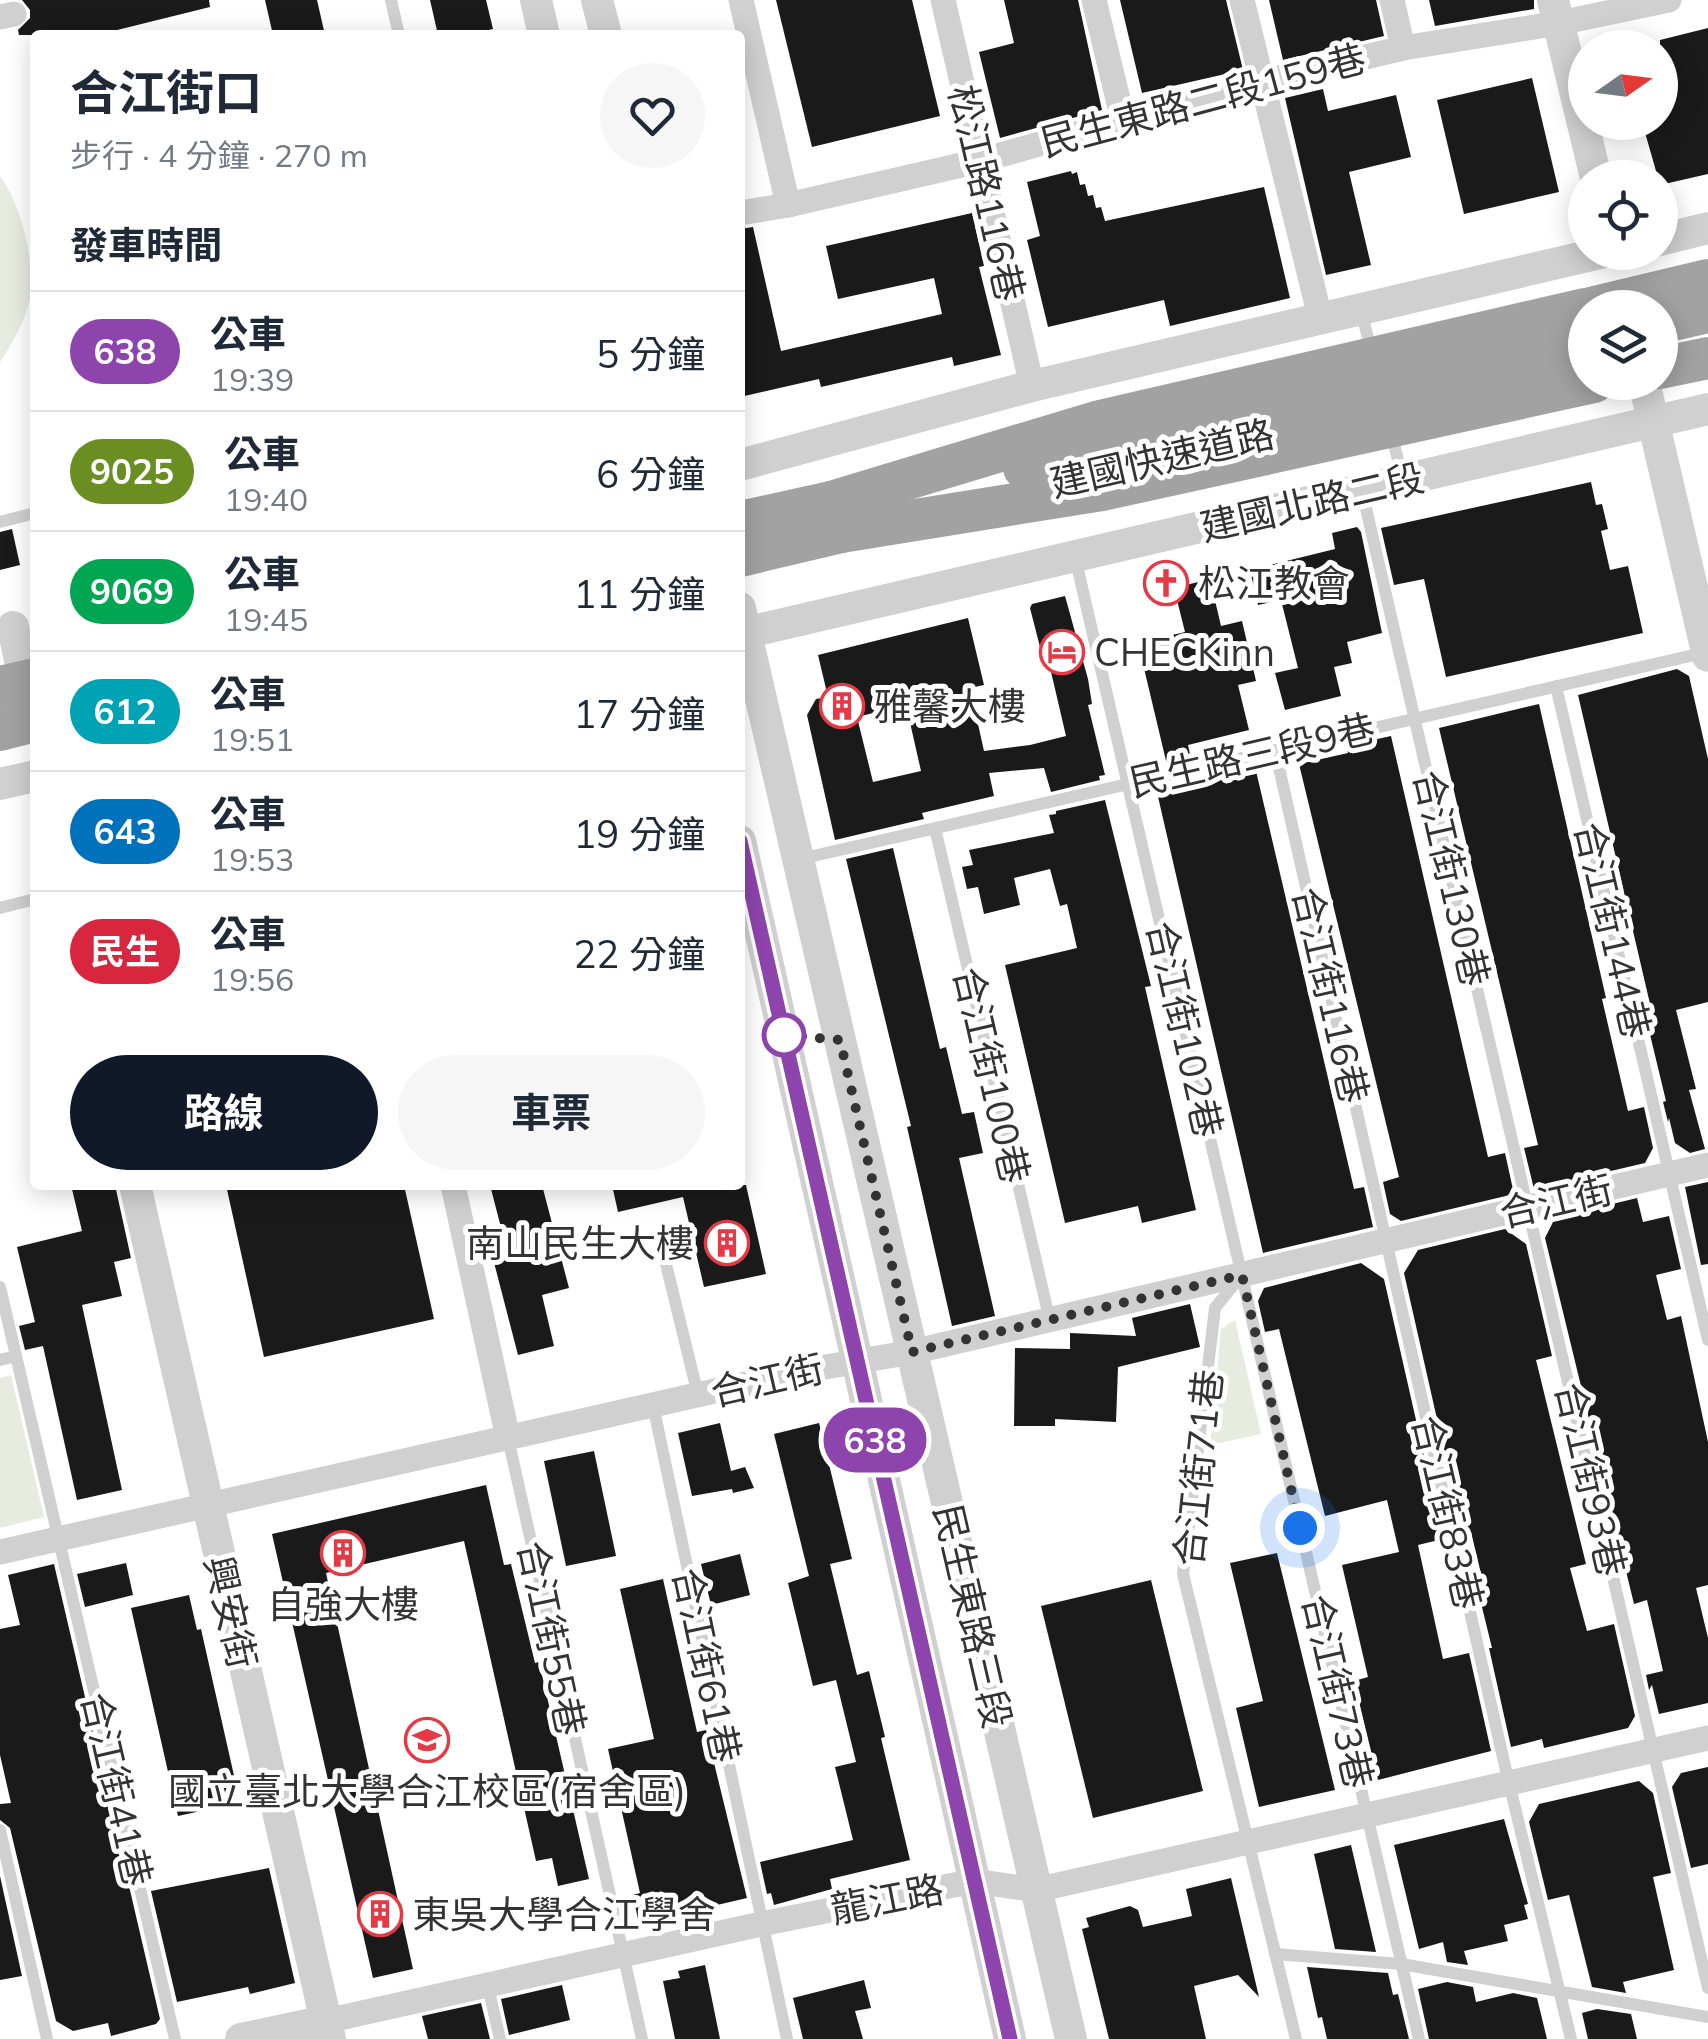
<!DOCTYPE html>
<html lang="zh-TW">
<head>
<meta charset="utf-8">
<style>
	:root { --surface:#fff; --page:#f6f6f7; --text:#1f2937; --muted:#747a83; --line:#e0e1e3; --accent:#111827 }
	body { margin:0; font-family:Mulish,"Noto Sans TC",sans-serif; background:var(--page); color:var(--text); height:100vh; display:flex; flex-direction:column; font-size:38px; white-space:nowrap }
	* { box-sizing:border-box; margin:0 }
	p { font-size:32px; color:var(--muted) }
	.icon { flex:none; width:55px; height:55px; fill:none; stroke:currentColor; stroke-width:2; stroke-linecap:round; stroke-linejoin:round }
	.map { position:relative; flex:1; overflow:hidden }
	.side { position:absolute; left:30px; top:30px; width:715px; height:1160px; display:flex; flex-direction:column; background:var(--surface); border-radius:10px; box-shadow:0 5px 25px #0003 }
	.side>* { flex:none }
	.badge { padding:0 20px; border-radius:32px; font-size:35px; line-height:65px }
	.needle { width:65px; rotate:76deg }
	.tools { position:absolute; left:1568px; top:30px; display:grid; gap:20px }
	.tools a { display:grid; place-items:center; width:110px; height:110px; border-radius:50%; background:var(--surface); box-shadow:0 5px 25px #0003; font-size:50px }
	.you { position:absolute; width:50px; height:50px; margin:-25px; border:8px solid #fff; border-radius:50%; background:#1a73e8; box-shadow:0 0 0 15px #1a73e833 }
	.map>.badge { position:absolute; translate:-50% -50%; box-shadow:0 0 0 5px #fff }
	h2 { padding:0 40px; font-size:38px; line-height:90px }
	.round { display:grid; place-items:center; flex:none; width:105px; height:105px; border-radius:52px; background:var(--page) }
	.headline { display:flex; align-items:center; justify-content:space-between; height:170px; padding:0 40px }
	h1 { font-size:48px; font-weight:700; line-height:75px }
	.cta { display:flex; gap:20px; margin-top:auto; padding:20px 40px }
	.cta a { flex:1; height:115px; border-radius:60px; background:var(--accent); color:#fff; font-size:40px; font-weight:700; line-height:115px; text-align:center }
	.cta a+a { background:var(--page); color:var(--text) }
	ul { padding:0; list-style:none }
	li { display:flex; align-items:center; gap:30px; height:120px; padding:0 40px; border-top:2px solid var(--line) }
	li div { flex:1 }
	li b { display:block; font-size:38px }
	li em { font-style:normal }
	li .badge { min-width:110px; font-weight:700; text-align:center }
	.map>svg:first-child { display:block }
	.green { fill:#e6ecdf }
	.building { fill:#1a1a1a; fill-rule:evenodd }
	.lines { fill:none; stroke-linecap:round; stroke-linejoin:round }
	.service { stroke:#d0d0d0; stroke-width:12 }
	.minor { stroke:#d0d0d0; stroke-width:25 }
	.tertiary { stroke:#d0d0d0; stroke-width:32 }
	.trunk { stroke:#a2a2a2; stroke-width:42 }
	.trunk-bridge { stroke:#a2a2a2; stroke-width:42 }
	.line-casing { stroke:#fff; stroke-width:22 }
	.line { stroke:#8e44ad; stroke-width:15 }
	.walk { stroke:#333; stroke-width:10; stroke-dasharray:0 18 }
	.stop-dot { fill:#fff; stroke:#8e44ad; stroke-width:5 }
	.labels { text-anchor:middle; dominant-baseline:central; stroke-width:10; stroke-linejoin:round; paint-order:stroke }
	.street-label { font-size:38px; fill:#333; stroke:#fff }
	.poi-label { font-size:38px; fill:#333; stroke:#fff; text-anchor:start }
</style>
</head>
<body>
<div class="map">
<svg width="1708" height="2039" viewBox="0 0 1708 2039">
	<rect width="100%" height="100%" fill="#fff"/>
	<!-- green -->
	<g class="green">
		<path d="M0,176C21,204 35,261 30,297C27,318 11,345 0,362Z"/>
		<path d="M1235,1320L1261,1434L1210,1445L1221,1329Z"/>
		<path d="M11,1375L44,1517L0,1528V1378Z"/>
	</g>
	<!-- building -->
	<g class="building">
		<path d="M22,0H209L210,7L97,35H19L18,30L30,18V10Z"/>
		<path d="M265,0H317L325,35H273Z"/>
		<path d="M430,0H486L493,29L466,35H438Z"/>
		<path d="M776,0H912L940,116L812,147Z"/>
		<path d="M1004,0H1078L1102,110L1000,138L979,52L1014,43Z"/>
		<path d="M1120,0H1226L1243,70L1142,93Z"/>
		<path d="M1269,0H1376L1384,36L1283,60Z"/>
		<path d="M1429,0H1534V9L1435,26Z"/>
		<path d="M1708,28V174L1660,185L1642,122H1660V100L1666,98L1660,72V40Z"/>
		<path d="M1532,78L1559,192L1464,214L1437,100Z"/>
		<path d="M1323,89L1328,111L1396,95L1411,157L1349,172L1371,265L1326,275L1285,98Z"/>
		<path d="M1071,171L1072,174L1077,172L1080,185L1085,184L1088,196L1093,195L1096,208L1101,207L1105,221L1264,187L1290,298L1170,326L1164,300L1048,327L1027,240L1040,236L1027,182Z"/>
		<path d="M972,213L984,266L979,267L1001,355L954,366L952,357L821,387L819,379L740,397V229L753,227L781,351L942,314L934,278L838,299L826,246Z"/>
		<path d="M1591,482L1596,505L1602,504L1608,529L1601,531L1610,570L1628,566L1643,633L1446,677L1424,579L1394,585L1381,528Z"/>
		<path d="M1357,527L1361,532L1382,633L1347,642L1352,663L1334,667L1341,696L1285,710L1275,673L1298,668L1281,600L1258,605L1250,570L1335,549L1332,533Z"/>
		<path d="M12,529L20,565L0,570V532Z"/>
		<path d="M1210,579L1221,626L1242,621L1256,681L1238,685L1249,730L1188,745L1191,759L1167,765L1138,643L1185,632L1174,588Z"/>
		<path d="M1065,596L1088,679L1092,704L1088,705L1105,775L1099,776L1100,780L1051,792L1044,768L989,773L994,796L922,813L924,819L835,840L807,715L816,699L828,697L818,655L968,618L984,685L970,688L984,751L1030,745L1066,736L1045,646L1040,647L1030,608L1032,604ZM906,705L921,771L873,782L857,717Z"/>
		<path d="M1677,669L1689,676L1708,759V1002L1676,1010L1696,1089L1689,1090L1705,1149L1690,1153L1675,1143L1669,1118L1668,1122L1663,1102L1666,1101L1647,1022L1654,1021L1578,695Z"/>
		<path d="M1539,704L1606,998L1602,999L1628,1111L1644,1107L1653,1148L1645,1163L1534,1189L1524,1148L1538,1145L1439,728Z"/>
		<path d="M1391,736L1488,1157L1505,1153L1514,1194L1401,1221L1390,1214L1383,1182L1399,1177L1299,764L1348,753L1346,746Z"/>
		<path d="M1256,771L1354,1189L1364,1187L1373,1227L1263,1253L1156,788L1195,779L1197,785Z"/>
		<path d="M1105,800L1151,986L1145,987L1196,1210L1142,1223L1138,1206L1065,1223L1005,965L1077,948L1067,904L1060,906L1050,869L1014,878L1020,905L984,914L978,887L967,889L962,867L973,865L969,850L1054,833L1049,815L1056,814V811Z"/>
		<path d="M893,848L940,1049L946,1047L962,1114L974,1112L983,1153L959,1158L995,1316L952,1326L907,1127L911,1126L846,859Z"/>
		<path d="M1708,1182V1264L1701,1265L1685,1187Z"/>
		<path d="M71,1185H115L131,1258L114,1262L122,1296L82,1305L122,1490L77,1500L43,1346L25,1350L19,1326L35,1322L17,1247L82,1231Z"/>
		<path d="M226,1185H404L434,1319L264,1357Z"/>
		<path d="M490,1185H542L569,1288L542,1295L554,1346L518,1355L490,1247L505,1243Z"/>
		<path d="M612,1185H746L766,1274L704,1287L683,1197L618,1212Z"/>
		<path d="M1637,1198L1643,1222L1669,1216L1681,1269L1656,1275L1667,1320L1681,1316L1708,1442V1585L1696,1588L1708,1638V1703L1659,1714L1652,1685L1649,1690L1646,1675L1663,1671L1647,1600L1634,1604L1545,1238L1555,1218Z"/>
		<path d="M1505,1229L1526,1244L1552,1356L1536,1360L1586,1564L1570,1568L1587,1631L1614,1624L1635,1716L1628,1728L1544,1748L1542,1739L1511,1747L1489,1648H1492L1480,1599L1485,1598L1483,1582L1471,1532L1463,1534L1404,1273L1418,1250Z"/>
		<path d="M1361,1263L1384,1279L1443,1539L1418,1545L1443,1659L1469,1653L1491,1751L1378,1780L1354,1681L1368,1677L1342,1565L1399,1552L1387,1500L1325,1516L1279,1329L1265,1332L1258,1301L1264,1288Z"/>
		<path d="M1190,1304L1200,1347L1118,1367L1116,1422L1055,1419V1426H1014L1015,1348L1070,1349V1333L1136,1336L1132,1318Z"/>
		<path d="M720,1423L731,1471L745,1467L754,1488L733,1493L732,1489L692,1496L678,1433Z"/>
		<path d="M819,1423L852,1559L830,1564L857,1675L869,1671L885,1737L881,1738L910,1860L830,1879L832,1889L774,1905L771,1893L767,1894L760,1862L853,1840L835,1767L856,1762L836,1680L813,1686L788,1583L809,1576L774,1434Z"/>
		<path d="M594,1451L616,1556L566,1566L544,1461Z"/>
		<path d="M486,1485L504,1565L511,1564L535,1663L539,1662L589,1879L558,1886L552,1858L536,1861L464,1541L326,1573L413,1969L373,1978L272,1534Z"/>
		<path d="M1277,1553L1335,1790L1259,1807L1236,1708L1263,1701L1230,1563Z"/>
		<path d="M740,1554L750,1595L711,1605L701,1564Z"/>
		<path d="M126,1563L133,1595L85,1607L77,1574Z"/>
		<path d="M54,1564L160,2019L156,2024L111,2036L108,2023L73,2031L56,2021L10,1828L0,1820V1804L11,1803L0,1755V1629L20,1625L8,1575Z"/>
		<path d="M663,1579L697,1732L706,1730L747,1898L700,1909L702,1916L640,1929L633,1895L640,1893L608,1749L654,1739L620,1589Z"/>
		<path d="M1151,1580L1203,1791L1093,1818L1041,1606Z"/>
		<path d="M189,1595L197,1630L201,1629L235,1780L227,1782L233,1804L178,1816L131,1608Z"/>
		<path d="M1708,1767V1864L1691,1868L1672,1787L1681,1773Z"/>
		<path d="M1639,1781L1653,1793L1671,1873L1653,1877L1674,1970L1623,1982L1626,1993L1592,1987L1569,1895L1548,1900L1529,1822L1539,1804Z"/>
		<path d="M1504,1819L1528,1904L1524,1905L1528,1919L1504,1925L1508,1941L1464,1951L1468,1965L1447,1962L1443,1942L1419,1949L1394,1845Z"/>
		<path d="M1351,1845L1376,1952L1335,1949L1314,1854Z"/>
		<path d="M269,1868L295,1983L250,1994L248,1987L177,2002L151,1891Z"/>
		<path d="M0,1876L22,1976L0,1980Z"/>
		<path d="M1231,1878L1259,1997L1238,1975L1194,1986L1206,2039H1109L1082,1929L1089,1927L1086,1918L1130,1906L1138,1910L1143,1927L1192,1916L1186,1889Z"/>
		<path d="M705,1965L720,2039H675L663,1981L680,1978L678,1971Z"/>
		<path d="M1307,1967L1388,1973L1393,1995L1398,1994L1409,2039H1327L1322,2017L1318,2018Z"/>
		<path d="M864,1980L871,2008L855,2011L863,2039H803L793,1998Z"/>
		<path d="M1447,1982L1473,1987L1476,2002L1513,1993L1537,1998L1547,2039H1429L1418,1989Z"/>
		<path d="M562,1985L570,2020L509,2035L501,1999Z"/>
		<path d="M481,2003L490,2039H428L422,2016Z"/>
		<path d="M1597,2009L1631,2014L1637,2039H1588L1582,2013Z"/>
	</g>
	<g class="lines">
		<!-- service -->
		<g class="service">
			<path d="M391,0L399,35"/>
			<path d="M1361,310L1372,354"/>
			<path d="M1391,432L1403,480"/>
			<path d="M1362,491L1708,1988"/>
			<path d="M0,522L35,513"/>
			<path d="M1075,557L1419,2039"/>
			<path d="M1556,686L1708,1340"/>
			<path d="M1275,750L1504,1762L1571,2039"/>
			<path d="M935,828L1050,1321"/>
			<path d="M800,859L1707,652"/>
			<path d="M0,908L35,899"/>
			<path d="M665,1260L698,1395"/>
			<path d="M1240,1277L1215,1308L1183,1574L1296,2039"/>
			<path d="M0,1287L175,2039"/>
			<path d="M0,1360L16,1356"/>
			<path d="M653,1405L787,2039"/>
			<path d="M508,1438L642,2039"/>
			<path d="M0,1830L47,2039"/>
			<path d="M1275,1954L1401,1964L1708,2017"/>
			<path d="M488,1987L500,2039"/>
		</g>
		<!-- minor -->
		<g class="minor">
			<path d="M741,0L788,205"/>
			<path d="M943,0L1032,386"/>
			<path d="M1094,0L1123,120"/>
			<path d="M1242,0L1320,317"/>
			<path d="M1392,0L1403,48"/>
			<path d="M0,17L14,14"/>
			<path d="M740,213L788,205L979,161L1261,82L1403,48L1559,23L1669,0"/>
			<path d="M453,1185L508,1438"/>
			<path d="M0,1552L808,1370L912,1352L1708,1165"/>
			<path d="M326,2021L761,1924L974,1881L1036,1890L1708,1738"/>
		</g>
		<!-- tertiary -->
		<g class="tertiary">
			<path d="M536,0L544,35"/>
			<path d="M597,0L606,35"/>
			<path d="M1553,0L1596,178"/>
			<path d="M1660,240L1708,228"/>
			<path d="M1644,382L1708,656"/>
			<path d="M740,465L1032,386L1605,252"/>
			<path d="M740,608L1071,2039"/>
			<path d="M13,627L29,703"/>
			<path d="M740,634L1708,409"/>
			<path d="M0,784L35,776"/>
			<path d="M740,841L1010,2039"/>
			<path d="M135,1185L330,2039"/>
			<path d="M241,2039L326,2021"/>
		</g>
		<!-- trunk -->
		<g class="trunk">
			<path d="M1660,323L1708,312"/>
			<path d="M1660,368L1708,358"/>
			<path d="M740,522L831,502"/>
			<path d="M740,556L841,532"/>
		</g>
		<!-- trunk-bridge -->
		<g class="trunk-bridge">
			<path d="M1591,308L1708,280"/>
			<path d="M1024,468L1090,456L1585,341"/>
			<path d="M831,502L1096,422L1585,309"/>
			<path d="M841,532L1102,490L1594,382"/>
			<path d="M0,687L35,679"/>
			<path d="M0,730L35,721"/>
		</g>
	</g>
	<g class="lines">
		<defs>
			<path id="line" d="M740,841L1010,2039"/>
		</defs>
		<!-- line casing -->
		<use href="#line" class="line-casing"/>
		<!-- line -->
		<use href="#line" class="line"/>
		<!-- walk -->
		<path class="walk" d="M784,1035L840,1040L912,1352L1242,1275L1300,1528"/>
	</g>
	<!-- icons -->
	<defs>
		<symbol id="church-ring" viewBox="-11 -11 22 22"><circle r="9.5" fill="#fff" stroke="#e63946" stroke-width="1.5"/><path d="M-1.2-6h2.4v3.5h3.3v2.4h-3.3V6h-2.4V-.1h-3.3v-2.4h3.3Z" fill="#e63946"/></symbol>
		<symbol id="hotel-ring" viewBox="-11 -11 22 22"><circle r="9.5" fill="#fff" stroke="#e63946" stroke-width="1.5"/><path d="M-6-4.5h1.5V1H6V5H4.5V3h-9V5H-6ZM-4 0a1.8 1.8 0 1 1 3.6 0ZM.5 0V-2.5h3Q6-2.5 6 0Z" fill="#e63946"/></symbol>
		<symbol id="building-ring" viewBox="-11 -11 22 22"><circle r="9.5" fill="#fff" stroke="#e63946" stroke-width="1.5"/><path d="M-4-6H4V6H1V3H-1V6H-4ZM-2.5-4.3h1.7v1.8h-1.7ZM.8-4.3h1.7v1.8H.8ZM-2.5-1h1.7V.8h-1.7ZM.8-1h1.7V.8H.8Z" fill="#e63946"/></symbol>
		<symbol id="university-ring" viewBox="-11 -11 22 22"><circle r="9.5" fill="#fff" stroke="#e63946" stroke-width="1.5"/><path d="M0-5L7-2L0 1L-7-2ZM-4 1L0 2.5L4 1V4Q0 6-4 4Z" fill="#e63946"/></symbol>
	</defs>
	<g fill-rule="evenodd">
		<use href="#church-ring" x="1141" y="558" width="50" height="50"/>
		<use href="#hotel-ring" x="1037" y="627" width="50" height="50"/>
		<use href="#building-ring" x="817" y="681" width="50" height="50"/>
		<use href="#building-ring" x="702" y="1218" width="50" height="50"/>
		<use href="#building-ring" x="318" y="1528" width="50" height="50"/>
		<use href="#university-ring" x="402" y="1715" width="50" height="50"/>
		<use href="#building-ring" x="355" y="1889" width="50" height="50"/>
	</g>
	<!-- markers -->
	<circle class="stop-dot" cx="784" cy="1035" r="20"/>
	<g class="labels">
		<!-- street labels -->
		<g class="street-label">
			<text transform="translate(1203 100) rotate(-15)">民生東路二段159巷</text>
			<text transform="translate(987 193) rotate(77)">松江路116巷</text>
			<text transform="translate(1162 458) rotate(-13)">建國快速道路</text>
			<text transform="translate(1312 502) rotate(-13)">建國北路二段</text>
			<text transform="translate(1252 755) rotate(-13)">民生路三段9巷</text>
			<text transform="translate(1452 878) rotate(77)">合江街130巷</text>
			<text transform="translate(1613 930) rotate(77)">合江街144巷</text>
			<text transform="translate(1331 995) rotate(77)">合江街116巷</text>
			<text transform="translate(1185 1029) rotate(77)">合江街102巷</text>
			<text transform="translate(992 1075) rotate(77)">合江街100巷</text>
			<text transform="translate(1556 1201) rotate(-13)">合江街</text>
			<text transform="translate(767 1380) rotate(-13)">合江街</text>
			<text transform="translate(1198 1468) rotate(-84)">合江街71巷</text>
			<text transform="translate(1591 1479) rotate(77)">合江街93巷</text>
			<text transform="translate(1448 1512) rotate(77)">合江街83巷</text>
			<text transform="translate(231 1612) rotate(77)">興安街</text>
			<text transform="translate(973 1616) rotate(77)">民生東路三段</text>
			<text transform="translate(552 1638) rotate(78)">合江街55巷</text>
			<text transform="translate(707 1665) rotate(78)">合江街61巷</text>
			<text transform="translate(1338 1691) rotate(77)">合江街73巷</text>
			<text transform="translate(117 1789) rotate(77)">合江街41巷</text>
			<text transform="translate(887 1899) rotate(-11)">龍江路</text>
		</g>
		<!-- poi labels -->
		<g class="poi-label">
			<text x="1198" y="583">松江教會</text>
			<text x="1094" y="652">CHECKinn</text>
			<text x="874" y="706">雅馨大樓</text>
			<text x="694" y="1243" text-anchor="end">南山民生大樓</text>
			<text x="343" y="1604" text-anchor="middle">自強大樓</text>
			<text x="427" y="1791" text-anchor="middle">國立臺北大學合江校區(宿舍區)</text>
			<text x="412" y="1914">東吳大學合江學舍</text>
		</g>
	</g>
</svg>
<div class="tools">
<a><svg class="needle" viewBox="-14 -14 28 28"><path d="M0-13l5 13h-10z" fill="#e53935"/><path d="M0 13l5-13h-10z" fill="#747a83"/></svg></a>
<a><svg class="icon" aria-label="locate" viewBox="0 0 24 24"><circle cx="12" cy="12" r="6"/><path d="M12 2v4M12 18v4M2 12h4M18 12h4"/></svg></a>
<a><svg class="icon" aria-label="layers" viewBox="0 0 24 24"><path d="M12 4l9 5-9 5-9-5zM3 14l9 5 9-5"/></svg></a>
</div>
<div class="you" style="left:1300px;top:1528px"></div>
<b class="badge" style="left:875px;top:1440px;background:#8e44ad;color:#fff">638</b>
<section class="side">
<div class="headline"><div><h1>合江街口</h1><p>步行 · 4 分鐘 · 270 m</p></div><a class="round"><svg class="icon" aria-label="heart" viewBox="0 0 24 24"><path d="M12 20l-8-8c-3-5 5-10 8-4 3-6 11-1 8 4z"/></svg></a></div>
<h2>發車時間</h2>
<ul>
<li><span class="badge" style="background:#8e44ad;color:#fff">638</span><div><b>公車</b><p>19:39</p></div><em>5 分鐘</em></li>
<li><span class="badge" style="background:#6b8e23;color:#fff">9025</span><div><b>公車</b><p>19:40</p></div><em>6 分鐘</em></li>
<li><span class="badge" style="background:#00a651;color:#fff">9069</span><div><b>公車</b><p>19:45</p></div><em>11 分鐘</em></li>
<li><span class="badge" style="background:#00a3b4;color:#fff">612</span><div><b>公車</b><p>19:51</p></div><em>17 分鐘</em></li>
<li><span class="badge" style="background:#0072bc;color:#fff">643</span><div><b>公車</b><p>19:53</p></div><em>19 分鐘</em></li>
<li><span class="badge" style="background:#d7263d;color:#fff">民生</span><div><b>公車</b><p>19:56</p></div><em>22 分鐘</em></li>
</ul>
<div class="cta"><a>路線</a><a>車票</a></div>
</section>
</div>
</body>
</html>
